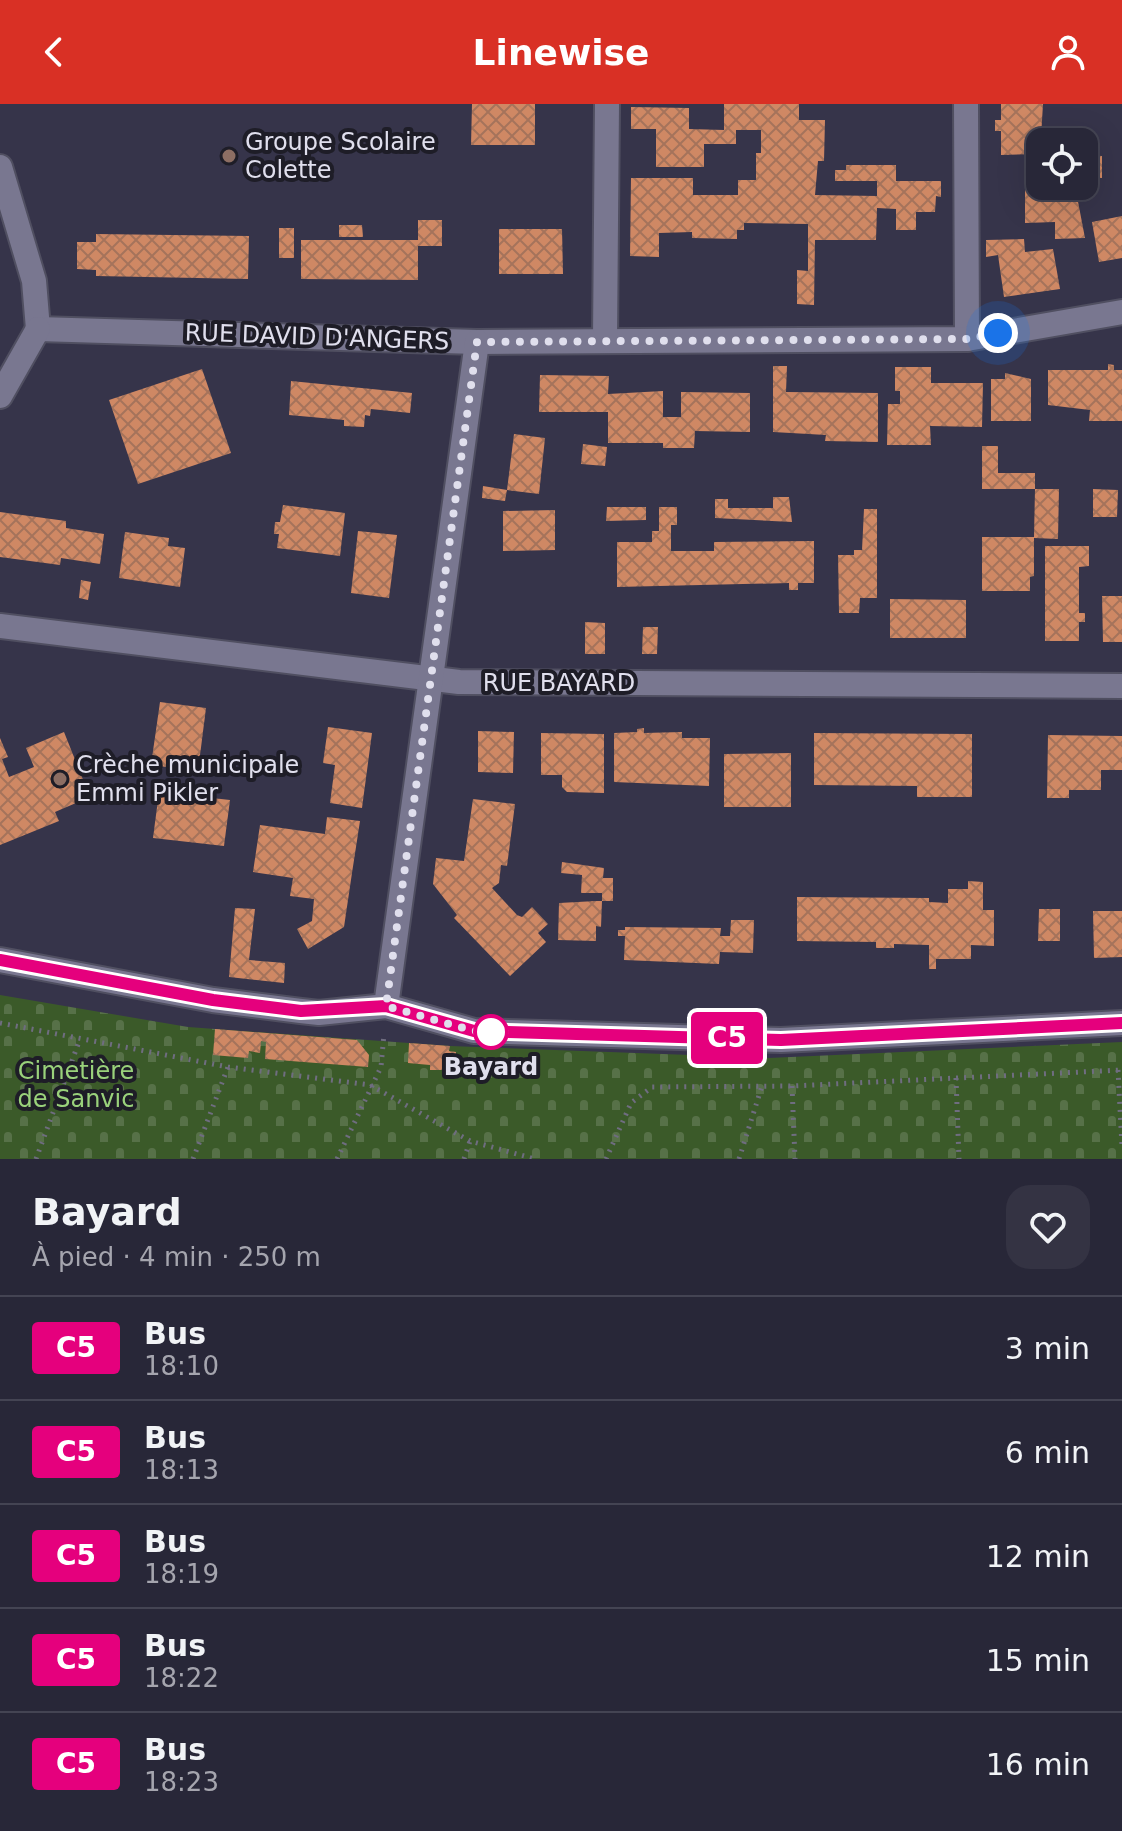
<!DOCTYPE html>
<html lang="fr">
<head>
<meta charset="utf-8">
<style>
	:root { --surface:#282738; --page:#343343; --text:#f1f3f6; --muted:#a5a5ae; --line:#444453; --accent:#d93025 }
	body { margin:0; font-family:"DejaVu Sans",sans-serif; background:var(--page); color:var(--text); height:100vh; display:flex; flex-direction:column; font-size:30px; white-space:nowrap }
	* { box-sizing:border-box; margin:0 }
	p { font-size:26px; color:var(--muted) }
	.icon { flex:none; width:44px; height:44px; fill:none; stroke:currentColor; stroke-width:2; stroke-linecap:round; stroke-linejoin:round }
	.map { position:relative; height:1055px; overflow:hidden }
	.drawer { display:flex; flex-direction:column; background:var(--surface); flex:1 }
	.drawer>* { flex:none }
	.badge { padding:0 16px; border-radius:6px; font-size:28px; line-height:52px }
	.controls { position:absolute; left:1026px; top:24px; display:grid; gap:16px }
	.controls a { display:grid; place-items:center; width:72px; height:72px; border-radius:16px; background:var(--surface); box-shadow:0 8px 32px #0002,0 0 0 2px var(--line); font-size:40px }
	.you { position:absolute; width:40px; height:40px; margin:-20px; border:6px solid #fff; border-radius:50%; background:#1a73e8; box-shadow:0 0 0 12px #1a73e833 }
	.map>.badge { position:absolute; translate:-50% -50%; box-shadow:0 0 0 4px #fff }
	.round { display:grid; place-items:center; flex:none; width:84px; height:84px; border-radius:24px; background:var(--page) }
	.head { display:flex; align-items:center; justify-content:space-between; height:136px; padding:0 32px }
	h1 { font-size:38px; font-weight:800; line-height:60px }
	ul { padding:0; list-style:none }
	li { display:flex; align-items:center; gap:24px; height:104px; padding:0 32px; border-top:2px solid var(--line) }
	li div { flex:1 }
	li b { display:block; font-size:30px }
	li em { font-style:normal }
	li .badge { min-width:88px; font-weight:700; text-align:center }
	header { display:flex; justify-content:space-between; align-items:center; height:104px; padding:0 32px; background:var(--accent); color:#fff; font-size:36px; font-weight:800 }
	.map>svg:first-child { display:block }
	.cemetery { fill:url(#cemetery-stones) }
	.building { fill:url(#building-cross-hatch) }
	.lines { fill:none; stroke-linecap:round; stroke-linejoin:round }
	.street-casing { stroke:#504f61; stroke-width:28 }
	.path { stroke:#6f6d80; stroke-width:5; stroke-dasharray:2 6; stroke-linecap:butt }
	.street { stroke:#797790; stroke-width:24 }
	.line-casing { stroke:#fff; stroke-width:18 }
	.line { stroke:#e5007d; stroke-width:12 }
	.walk { stroke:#e0dfed; stroke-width:8; stroke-dasharray:0 14.4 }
	.education-dot { fill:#8d6e63; stroke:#1e1d27; stroke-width:3 }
	.stop-dot { fill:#fff; stroke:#e5007d; stroke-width:4 }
	.labels { text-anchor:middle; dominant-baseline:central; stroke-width:8; stroke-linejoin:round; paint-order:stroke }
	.poi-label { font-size:24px; fill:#e0dfed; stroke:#1e1d27; text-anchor:start }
	.street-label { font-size:24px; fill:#e0dfed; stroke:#1e1d27 }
	.stop-label { font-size:24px; font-weight:bold; fill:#e0dfed; stroke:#1e1d27 }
	.park-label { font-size:24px; fill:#9ad27b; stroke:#1e1d27 }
</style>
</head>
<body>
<header><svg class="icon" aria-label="back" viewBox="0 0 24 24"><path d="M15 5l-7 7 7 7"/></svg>Linewise<svg class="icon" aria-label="person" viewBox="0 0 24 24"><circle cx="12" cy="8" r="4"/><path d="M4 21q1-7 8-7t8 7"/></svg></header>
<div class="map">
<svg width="1122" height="1055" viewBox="0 0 1122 1055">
	<defs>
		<pattern id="cemetery-stones" width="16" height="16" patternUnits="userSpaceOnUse" patternTransform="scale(2)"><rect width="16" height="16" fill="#3b5a29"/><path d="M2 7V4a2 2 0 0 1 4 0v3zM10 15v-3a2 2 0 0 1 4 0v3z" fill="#577148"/></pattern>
		<pattern id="building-cross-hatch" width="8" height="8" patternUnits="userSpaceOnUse" patternTransform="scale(2)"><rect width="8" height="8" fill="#cf8864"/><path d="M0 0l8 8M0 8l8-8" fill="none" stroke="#a5735b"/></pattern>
	</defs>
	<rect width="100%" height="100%" fill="#36344a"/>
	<!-- cemetery -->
	<path class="cemetery" d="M0,891L188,923L450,942L769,954L1122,938V1055H0Z"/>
	<!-- building -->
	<g class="building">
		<path d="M472,0H535V41H471Z"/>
		<path d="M724,0H799V16H825L824,57H818L815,91L877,92V77H835V66H846V61H896V77H941V93L936,92L935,108H916V126H896V105L877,104L876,136H815L814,201L797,200V166L808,167V120L744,119V126H737V135L692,134V128L659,129V153L630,152L631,74H693V91H738V76H756V49H761V26H736V40H704V63H656V25H631V3L689,4V25L724,26Z"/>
		<path d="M1001,0H1043L1040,50L1001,51V27H995V16H1001Z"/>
		<path d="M1084,51L1102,52V74L1084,73Z"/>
		<path d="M1025,74H1040V82H1075L1085,134L1055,135V118L1025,119Z"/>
		<path d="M1122,112V154L1099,158L1092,118Z"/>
		<path d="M418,116H442V142H418V176L301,175V136H418Z"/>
		<path d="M339,121H362L363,133H339Z"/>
		<rect x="279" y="124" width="15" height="30"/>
		<path d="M499,125H562L563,170H499Z"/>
		<path d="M96,130L249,132L248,175L96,172V166L77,165V138H96Z"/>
		<path d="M1024,135L1025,148L1053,145L1060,185L1004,193L998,151L986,153V136Z"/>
		<path d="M1108,260L1114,261V266H1122V317H1089L1090,306L1048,301V266H1108Z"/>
		<path d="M773,262H787L786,288L878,289V338L825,337L826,331L773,328Z"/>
		<path d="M895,263H931V279H983L982,323L930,322L931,341H887L888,300H900V287H895Z"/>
		<path d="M202,265L231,349L138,380L109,296Z"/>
		<path d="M1005,269L1031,275V317H991V275H1005Z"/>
		<path d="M540,271L609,272L608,290L663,287V313H681V288L750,289V328L695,327L694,344H663V339H608V308H539Z"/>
		<path d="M291,277L412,289L410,309L371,305L370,312L365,311L364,323L344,322V316L289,311Z"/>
		<path d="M514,330L545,334L539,390L507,386Z"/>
		<path d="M583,340L607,343L605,362L581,360Z"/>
		<path d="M982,342H998V369H1035V385H982Z"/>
		<path d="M483,382L507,386L505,397L482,394Z"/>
		<path d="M1035,385H1059L1058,435L1034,434V472L1030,473V487H982V433H1034Z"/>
		<path d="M1093,385L1118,386L1117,413H1093Z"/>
		<path d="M773,393H789L792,418L715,414V395H728V404H773Z"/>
		<path d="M283,401L345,409L340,452L277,444L279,430H274L275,418H280Z"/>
		<path d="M607,403H646V416L606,417Z"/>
		<path d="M659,403H677V421H671V447H714V438L814,437V479H798V486H789V479L617,483V438H652V427H659Z"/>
		<path d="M864,405H877V494H860L859,509H839L838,451H854V446H862Z"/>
		<path d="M555,406V446L503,447V407Z"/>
		<path d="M0,408L66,417V424L104,430L100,460L61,454L60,461L0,453Z"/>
		<path d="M358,427L397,431L389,494L351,489Z"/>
		<path d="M125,428L169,434L168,442L185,444L180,483L119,474Z"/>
		<path d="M1045,442H1089V462L1079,463V509H1085V518H1079V537H1045Z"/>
		<path d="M81,476L91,478L88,496L79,494Z"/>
		<path d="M1102,492H1122V538H1103Z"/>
		<path d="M890,495L966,496V534H890Z"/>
		<path d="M585,518L605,519V550H585Z"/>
		<path d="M643,523H658L657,550H642Z"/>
		<path d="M160,598L206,604L198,667L151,661Z"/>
		<path d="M328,623L372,629L362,704L330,699L335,661L323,659Z"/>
		<path d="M644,624V629L682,628V634H710L709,682L614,678V629L637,628V625Z"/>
		<path d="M478,627L514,628L513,669L478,668Z"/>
		<path d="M64,628L90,693L55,708L59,717L0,741V634L8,653L2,655L9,673L34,663L26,644Z"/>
		<path d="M541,629L604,630V689L567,688L562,683V671H541Z"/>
		<path d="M814,629L972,630V693H917V682L814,681Z"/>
		<path d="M1048,631L1122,632V666H1101V686H1069V694H1047Z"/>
		<path d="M791,649V703H724V650Z"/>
		<path d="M159,688L230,696L224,742L153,734Z"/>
		<path d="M473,695L515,700L507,762L501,761L499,779L492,784L517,811L522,813L532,803L548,820L538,829L546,838L510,872L454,814L457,811L433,780L436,754L464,757Z"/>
		<path d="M327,713L360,717L352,769L344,823L308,845L297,825L312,817L314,795L290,792L293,774L253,768L260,721L325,730Z"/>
		<path d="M562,758L604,764L603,774H613V797H602V789H581L582,771L561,769Z"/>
		<path d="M968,777L983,778V806H994V842L971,841V855H936V865H929V841L894,840V844H876V838L797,837V793L929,794V798L948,799V785H968Z"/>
		<path d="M596,797H602L601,823L596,822V837L558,836L559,799Z"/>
		<path d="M235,804L255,805L249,856L285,859L284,879L229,873Z"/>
		<path d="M1039,805H1060V837H1038Z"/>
		<path d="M1093,807H1122V853L1094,854Z"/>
		<path d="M731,816H754L753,849L720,848L719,860L624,856L625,832H618V826H625V823L721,824L720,832H730Z"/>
		<path d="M215,925L357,936L369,951L368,963L265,955L266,938L261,937L260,949L249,947L248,954L213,951Z"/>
		<path d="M409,939L450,942L449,947L456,948L455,963H449V966H430V961L408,959Z"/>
	</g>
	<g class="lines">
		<defs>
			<g id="street">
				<path d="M966,0L967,235"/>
				<path d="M0,63L34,177L38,225"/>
				<path d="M38,225L477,238L967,235L1122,208"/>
				<path d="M605,236L607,0"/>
				<path d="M0,292L38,225"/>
				<path d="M0,522L459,578L1122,582"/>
				<path d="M0,856L213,896L301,907L319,909L386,902L474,927L781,936L1122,919"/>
				<path d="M386,902L477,238"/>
			</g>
		</defs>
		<!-- street casing -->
		<use href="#street" class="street-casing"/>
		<!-- path -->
		<g class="path">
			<path d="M0,919L228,963L370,981L470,1037L535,1055"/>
			<path d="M1118,966L1122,1042"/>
			<path d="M956,974L959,1055"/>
			<path d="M792,982L795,1055"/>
			<path d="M36,1055L80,935"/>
			<path d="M193,1055L228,963"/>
			<path d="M337,1055L381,963L384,930"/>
			<path d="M464,1055L470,1037"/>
			<path d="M606,1055L631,999L652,983L792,982L1122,966"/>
			<path d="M739,1055L762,982"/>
		</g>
		<!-- street -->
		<use href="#street" class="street"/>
	</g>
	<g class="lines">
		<defs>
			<path id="line" d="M0,856L213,896L301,907L386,902L474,927L781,936L1122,919"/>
		</defs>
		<!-- line casing -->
		<use href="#line" class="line-casing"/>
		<!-- line -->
		<use href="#line" class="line"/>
		<!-- walk -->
		<path class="walk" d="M491,928H505L474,927L386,902L477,238L967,235L998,229"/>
	</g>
	<!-- markers -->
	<g class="education-dot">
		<circle cx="229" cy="52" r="8"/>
		<circle cx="60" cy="675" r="8"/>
	</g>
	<circle class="stop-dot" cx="491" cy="928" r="16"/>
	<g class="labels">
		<!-- poi labels -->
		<g class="poi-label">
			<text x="245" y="38">Groupe Scolaire<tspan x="245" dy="28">Colette</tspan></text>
			<text x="76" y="661">Crèche municipale<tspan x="76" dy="28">Emmi Pikler</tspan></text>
		</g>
		<!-- street labels -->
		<g class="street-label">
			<text transform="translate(317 233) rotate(2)">RUE DAVID D'ANGERS</text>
			<text x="559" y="579">RUE BAYARD</text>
		</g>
		<!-- stop labels -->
		<g class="stop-label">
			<text x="491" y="963">Bayard</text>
		</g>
		<!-- park labels -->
		<g class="park-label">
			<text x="76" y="967">Cimetière<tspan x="76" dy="28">de Sanvic</tspan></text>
		</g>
	</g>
</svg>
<div class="controls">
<a><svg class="icon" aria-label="locate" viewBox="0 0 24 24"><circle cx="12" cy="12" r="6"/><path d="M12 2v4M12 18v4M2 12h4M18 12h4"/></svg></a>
</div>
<div class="you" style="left:998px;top:229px"></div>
<b class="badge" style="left:727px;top:934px;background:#e5007d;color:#fff">C5</b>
</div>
<section class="drawer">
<div class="head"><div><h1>Bayard</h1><p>À pied · 4 min · 250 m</p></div><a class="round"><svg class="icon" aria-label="heart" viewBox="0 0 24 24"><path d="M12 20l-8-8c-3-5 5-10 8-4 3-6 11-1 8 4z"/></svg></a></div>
<ul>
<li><span class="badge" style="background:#e5007d;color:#fff">C5</span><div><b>Bus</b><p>18:10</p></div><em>3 min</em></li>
<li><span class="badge" style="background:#e5007d;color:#fff">C5</span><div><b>Bus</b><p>18:13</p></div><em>6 min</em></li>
<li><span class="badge" style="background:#e5007d;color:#fff">C5</span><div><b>Bus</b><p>18:19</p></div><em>12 min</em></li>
<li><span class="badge" style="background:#e5007d;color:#fff">C5</span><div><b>Bus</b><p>18:22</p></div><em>15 min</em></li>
<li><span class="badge" style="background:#e5007d;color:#fff">C5</span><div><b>Bus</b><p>18:23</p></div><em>16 min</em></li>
</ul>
</section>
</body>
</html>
